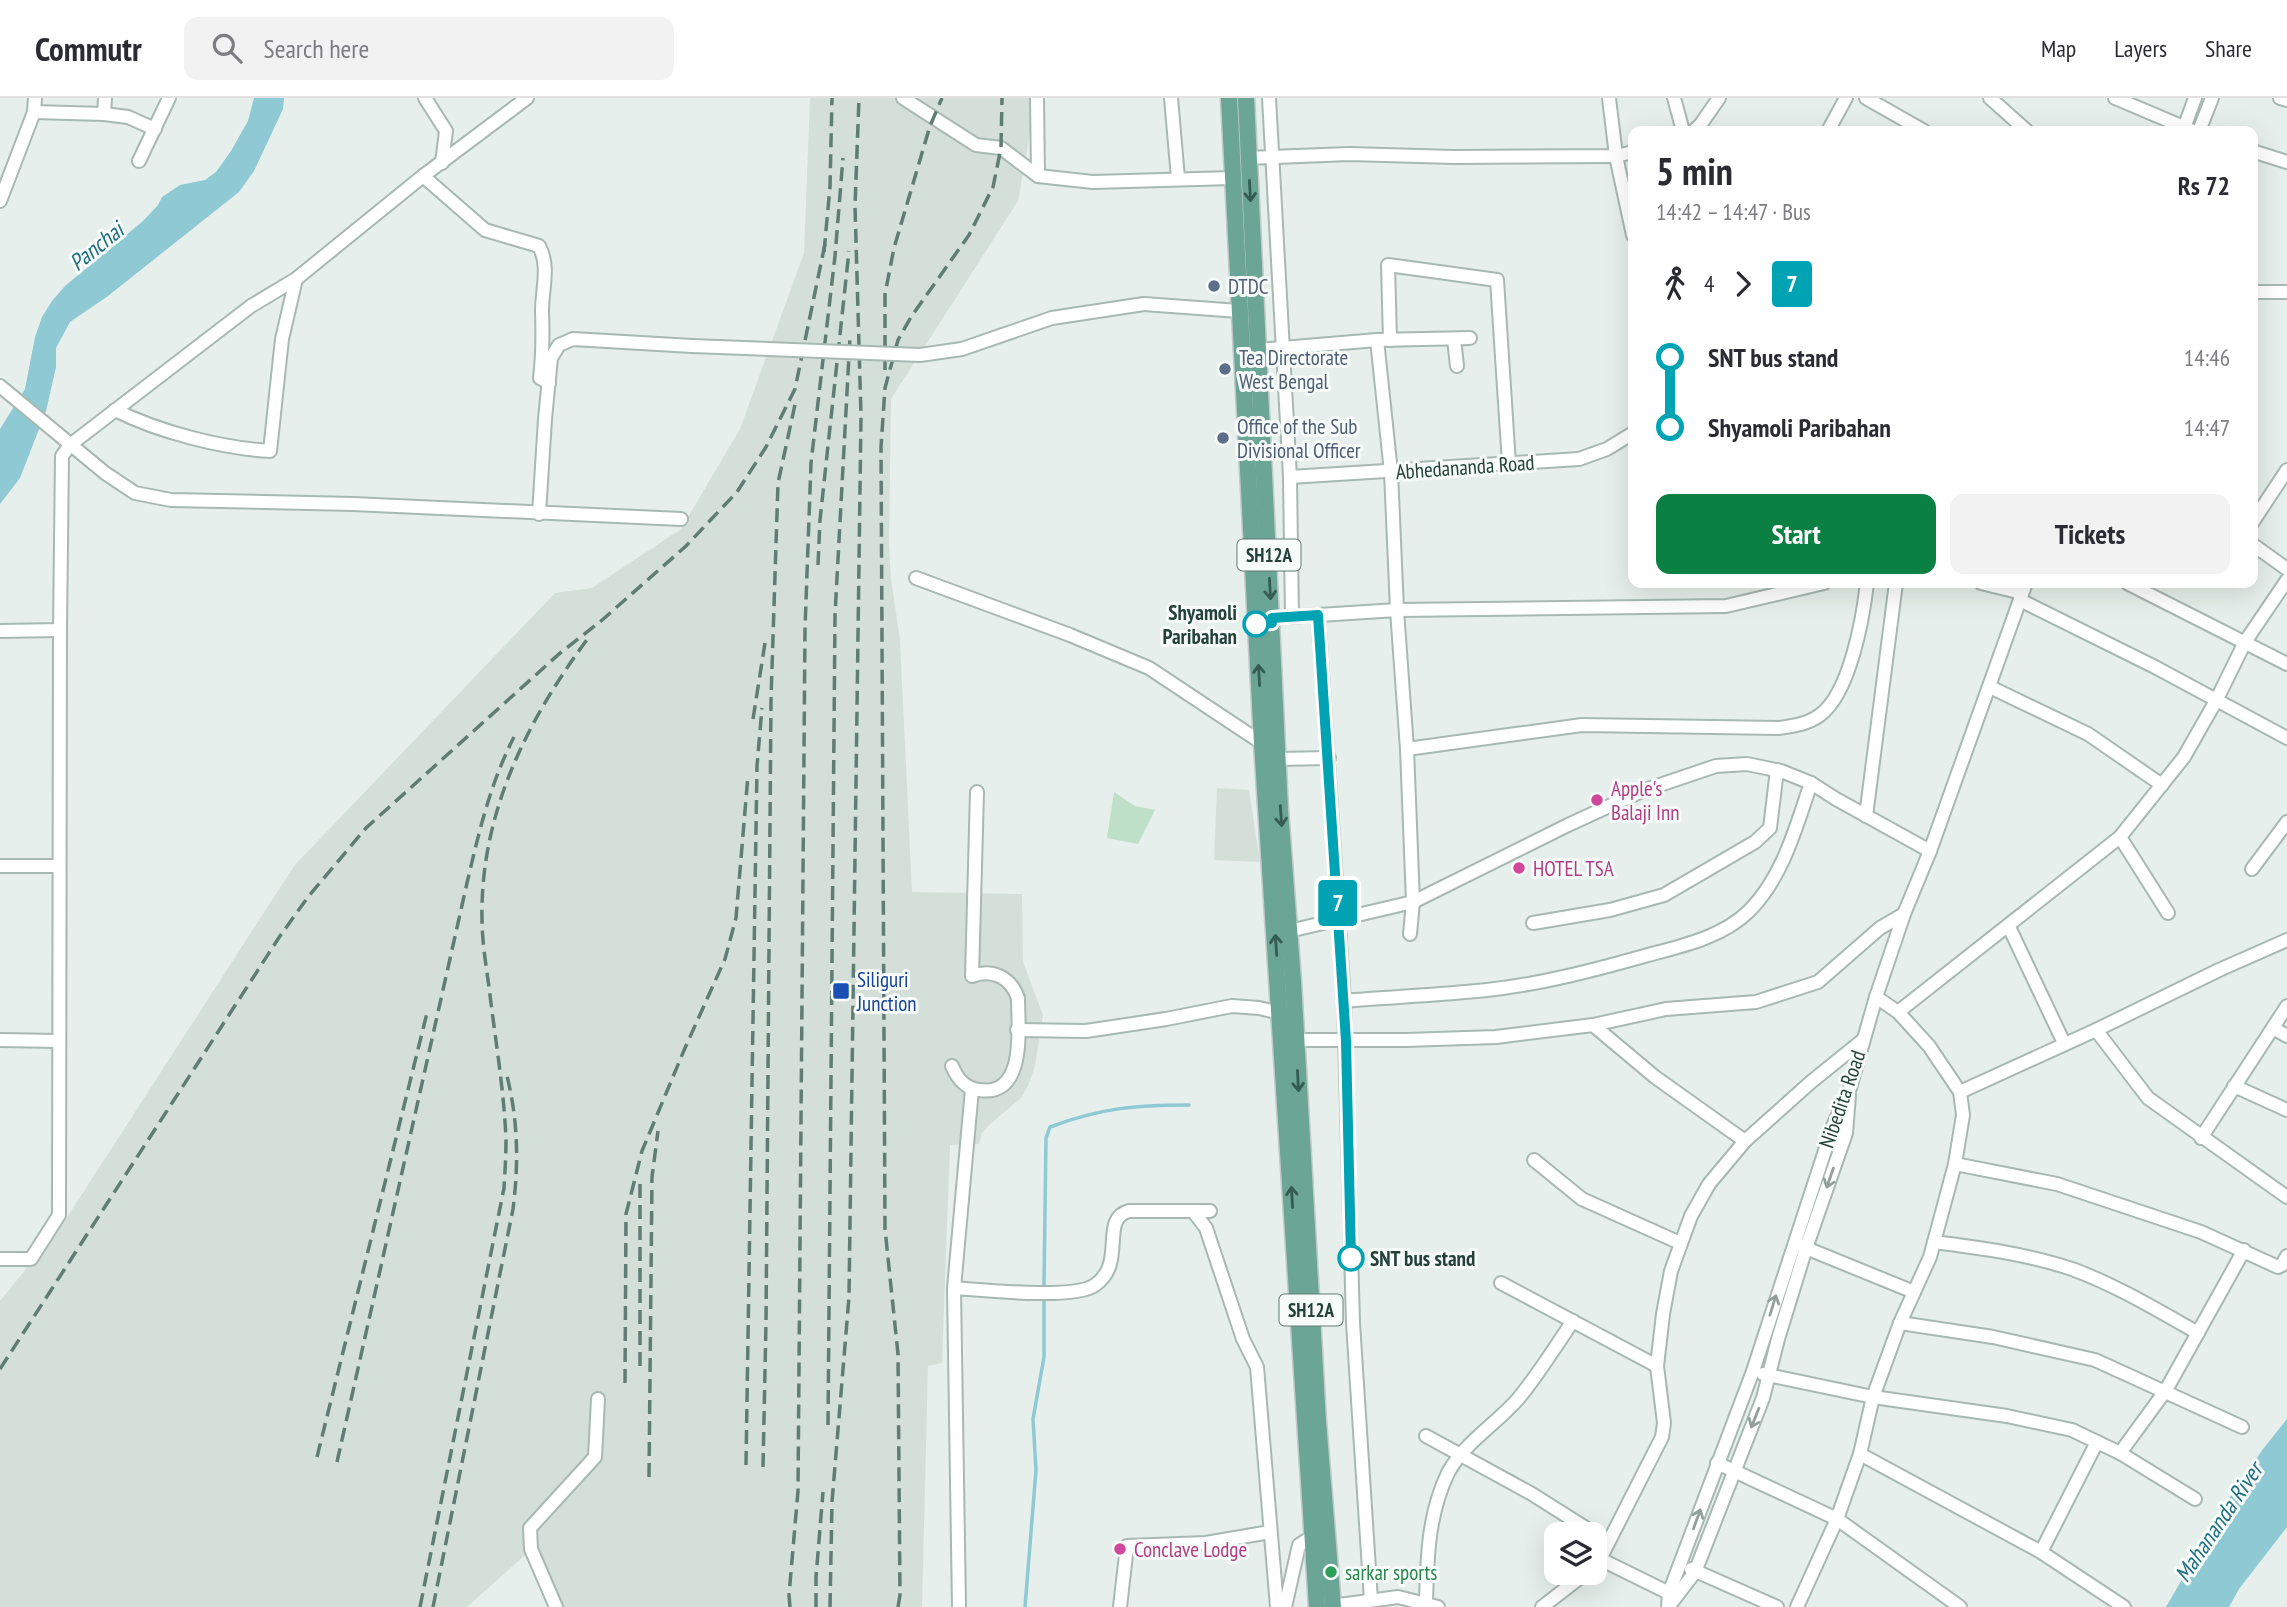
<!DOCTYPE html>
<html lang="en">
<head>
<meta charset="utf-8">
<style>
	:root { --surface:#fff; --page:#f2f2f3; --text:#2b2b33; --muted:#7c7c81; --line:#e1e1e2; --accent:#0b8043 }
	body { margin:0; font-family:"PT Sans Narrow",sans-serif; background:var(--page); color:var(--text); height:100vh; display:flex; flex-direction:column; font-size:26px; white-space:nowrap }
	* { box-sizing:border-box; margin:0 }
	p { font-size:23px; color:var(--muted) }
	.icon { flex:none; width:38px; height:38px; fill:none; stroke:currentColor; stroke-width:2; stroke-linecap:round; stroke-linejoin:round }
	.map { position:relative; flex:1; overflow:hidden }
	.sheet { position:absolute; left:1628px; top:28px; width:630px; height:462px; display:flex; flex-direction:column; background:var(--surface); border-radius:14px; box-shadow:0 7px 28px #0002 }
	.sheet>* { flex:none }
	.badge { padding:0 14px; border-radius:5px; font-size:24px; line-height:46px }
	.buttons { position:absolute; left:1544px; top:1424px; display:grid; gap:14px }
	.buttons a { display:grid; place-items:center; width:63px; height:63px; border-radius:14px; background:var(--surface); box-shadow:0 7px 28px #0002; font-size:35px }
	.map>.badge { position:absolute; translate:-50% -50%; box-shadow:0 0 0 4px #fff }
	.legs { display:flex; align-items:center; gap:10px; height:77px; padding:0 28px; font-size:23px }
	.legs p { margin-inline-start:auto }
	.head { display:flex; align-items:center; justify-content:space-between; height:119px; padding:0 28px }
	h1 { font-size:38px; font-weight:600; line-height:52px }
	.action { display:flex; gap:14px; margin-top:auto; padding:14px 28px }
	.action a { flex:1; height:80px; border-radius:14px; background:var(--accent); color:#fff; font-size:28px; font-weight:600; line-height:80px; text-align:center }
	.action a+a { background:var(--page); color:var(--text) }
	ul { padding:0 28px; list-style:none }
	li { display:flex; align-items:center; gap:24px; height:70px; font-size:26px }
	li i { display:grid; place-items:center; width:10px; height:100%; margin:0 9px; background:currentColor }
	li i::after { content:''; width:18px; height:18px; margin:-9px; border:5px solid; border-radius:50%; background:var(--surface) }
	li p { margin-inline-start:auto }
	li:first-child i { background:linear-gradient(#0000 50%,currentColor 0) }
	li:last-child i { background:linear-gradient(currentColor 50%,#0000 0) }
	header { display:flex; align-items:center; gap:42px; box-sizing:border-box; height:98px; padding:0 35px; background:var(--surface); border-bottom:2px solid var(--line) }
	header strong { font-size:33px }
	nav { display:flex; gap:38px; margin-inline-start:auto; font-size:24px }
	.search { width:490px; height:63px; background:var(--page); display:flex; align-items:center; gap:18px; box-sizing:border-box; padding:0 24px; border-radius:14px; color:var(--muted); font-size:26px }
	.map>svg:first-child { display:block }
	.built { fill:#d4dfda }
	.green { fill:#bfe0c8 }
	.water { fill:#8ec9d4 }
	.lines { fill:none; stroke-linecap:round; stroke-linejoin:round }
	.stream { stroke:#8ec9d4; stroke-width:3.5 }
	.minor-casing { stroke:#a8b8b2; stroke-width:16 }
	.major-casing { stroke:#c2cac8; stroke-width:19 }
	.minor { stroke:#fff; stroke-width:12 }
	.major { stroke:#6aa596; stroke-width:16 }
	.rail { stroke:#5f7d75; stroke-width:3.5; stroke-dasharray:14 7; stroke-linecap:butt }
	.minor-bridge-casing { stroke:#a8b8b2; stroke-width:16; stroke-linecap:butt }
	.minor-bridge { stroke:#fff; stroke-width:12 }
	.oneway { stroke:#365b51 }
	.oneway2 { stroke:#92a09c }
	.line-1-casing { stroke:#fff; stroke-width:16 }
	.line-1 { stroke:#00a3b4; stroke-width:10 }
	.service-dot { fill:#5c6f8a; stroke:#f7fbf9; stroke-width:2.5 }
	.stop-1-dot { fill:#fff; stroke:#00a3b4; stroke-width:3.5 }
	.hotel-dot { fill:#d1479c; stroke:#f7fbf9; stroke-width:2.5 }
	.transit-dot { fill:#1a4fb4; stroke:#f7fbf9; stroke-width:2.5 }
	.leisure-dot { fill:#2e9e5b; stroke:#f7fbf9; stroke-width:2.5 }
	.labels { text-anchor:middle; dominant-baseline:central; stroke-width:6; stroke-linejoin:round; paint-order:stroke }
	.shield { fill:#f7fbf9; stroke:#637a73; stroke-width:2 }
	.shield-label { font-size:19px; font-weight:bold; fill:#24423a }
	.service-label { font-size:21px; fill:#4e5e75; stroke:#f7fbf9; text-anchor:start }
	.street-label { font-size:21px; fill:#24423a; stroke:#f7fbf9 }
	.stop-label { font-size:21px; font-weight:bold; fill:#24423a; stroke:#f7fbf9; text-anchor:end }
	.hotel-label { font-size:21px; fill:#b23c85; stroke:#f7fbf9; text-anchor:start }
	.transit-label { font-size:21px; fill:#164399; stroke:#f7fbf9; text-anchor:start }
	.leisure-label { font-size:21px; fill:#27864d; stroke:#f7fbf9; text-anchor:start }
	.water-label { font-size:23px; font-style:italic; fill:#1c6f80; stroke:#f7fbf9 }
</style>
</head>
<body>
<header>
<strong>Commutr</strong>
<div class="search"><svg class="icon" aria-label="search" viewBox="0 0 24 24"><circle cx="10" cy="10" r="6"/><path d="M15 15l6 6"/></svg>Search here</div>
<nav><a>Map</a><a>Layers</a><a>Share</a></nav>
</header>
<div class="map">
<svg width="2287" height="1509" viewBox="0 0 2287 1509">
	<rect width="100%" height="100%" fill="#e6efeb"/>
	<!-- built -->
	<g class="built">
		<path d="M810,0H1029L1030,35L1018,103L891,301L889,447L891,481L900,542L912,794L1022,796L1023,864L1043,917L1035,968L1028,988L1021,1000L989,1027L982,1035L979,1046L950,1047L942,1265L928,1268L922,1509H559L525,1457L467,1509H0V1203L64,1124L294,768L555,495L592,490L681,431L740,331L804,155Z"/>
		<path d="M1217,690L1249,692L1260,764L1214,762Z"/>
	</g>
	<!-- green -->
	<path class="green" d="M1114,694L1135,708L1155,712L1138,746L1107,740Z"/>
	<!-- water -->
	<g class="water">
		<path d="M254,0H284L283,11L254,73L239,94L108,198L70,224L56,250V269L46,313L20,380L0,406V331L25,291L35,239L42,219L52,203L65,188L143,123L158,107L162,99L180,87L205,82L216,74L231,53L248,23Z"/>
		<path d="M2287,1321V1429L2239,1491L2229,1509H2166L2228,1402L2263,1351Z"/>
	</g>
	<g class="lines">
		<!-- stream -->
		<g class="stream">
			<path d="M1044,1187L1046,1040L1050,1029C1100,1010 1136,1007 1189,1007"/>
			<path d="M1025,1509L1036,1372L1033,1321L1044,1259V1198"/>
		</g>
		<defs>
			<g id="minor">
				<path d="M425,0L446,33L442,65"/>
				<path d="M903,0L976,47L1001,50L1038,78L1093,84L1233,80"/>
				<path d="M1037,0L1038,78"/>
				<path d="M1171,0L1178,80"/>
				<path d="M1269,0L1290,379L1292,519"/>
				<path d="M1609,0L1616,58L1633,137"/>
				<path d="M1674,0L1683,33"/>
				<path d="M1866,0L1924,33"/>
				<path d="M1990,0L2027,33"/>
				<path d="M2115,0L2193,33"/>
				<path d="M2280,0L2287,2"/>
				<path d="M34,14L104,16L128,19L155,31"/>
				<path d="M104,16L105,0"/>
				<path d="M1694,33L1701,26L1719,0"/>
				<path d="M1828,33L1846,0"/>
				<path d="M2183,33L2195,0"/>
				<path d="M2199,33L2212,0"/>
				<path d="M2252,53L2287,64"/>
				<path d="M1248,60L1349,56L1454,59L1616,58L1633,54"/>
				<path d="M139,63L169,0"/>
				<path d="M423,78L485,132L539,148C550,168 542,191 542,213C543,238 543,255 540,280L549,285"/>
				<path d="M0,103L34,14L35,0"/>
				<path d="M2252,194H2287"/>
				<path d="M1144,206L1239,213"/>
				<path d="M1454,241L1457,268"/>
				<path d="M1377,242L1391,374L1397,512L1407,651L1413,804L1410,836"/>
				<path d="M1390,242L1388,167L1497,182L1509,366"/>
				<path d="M1258,252L1377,242L1470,240"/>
				<path d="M0,288L105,375L135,395L171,402L353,406L681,421"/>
				<path d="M115,312C159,334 221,350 270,353L282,241L296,181"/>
				<path d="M1290,379L1579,361L1607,351L1633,335"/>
				<path d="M539,416L545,321L551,260L559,247L573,241L692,248"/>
				<path d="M2252,425L2287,372"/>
				<path d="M2252,446L2287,471"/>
				<path d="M916,480L1070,537L1149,570L1262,645"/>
				<path d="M1981,485L2022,495"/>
				<path d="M2127,485L2287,566"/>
				<path d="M2020,502L2155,569L2287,640"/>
				<path d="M1318,517L1344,903L1353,1225L1371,1502"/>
				<path d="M1272,520L1397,512L1726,508L1824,485"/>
				<path d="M0,533L60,532L62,358L70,347L251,208L296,181L423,78L527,0"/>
				<path d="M1990,589L2088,636L2162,687"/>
				<path d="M1407,651L1582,627L1779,630C1793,628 1808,626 1820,617C1850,595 1863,520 1867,485"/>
				<path d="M1278,661L1329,660"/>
				<path d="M1866,718L1896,485"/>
				<path d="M2120,739L2168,815"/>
				<path d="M0,768H59"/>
				<path d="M2252,771L2287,724"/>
				<path d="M1533,825L1610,812L1664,797L1755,744L1770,730L1777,672"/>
				<path d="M2009,829L2064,945"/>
				<path d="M1289,833L1413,804L1568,727L1642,693L1716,668L1747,666L1781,673L1811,685L1836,701L1930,753"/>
				<path d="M1344,903C1391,899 1439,897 1487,892C1542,886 1595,872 1648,857C1682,848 1723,839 1749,813C1783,779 1796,729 1811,685"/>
				<path d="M1898,914L2120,739L2184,659L2217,601L2245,544L2287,482"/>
				<path d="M1593,927L1655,979L1745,1043"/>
				<path d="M2273,930L2287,938"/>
				<path d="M1017,932L1086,933L1166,921L1232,908L1259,910L1280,915"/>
				<path d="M2096,932L2148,1000L2287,1099"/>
				<path d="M0,942L59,943"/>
				<path d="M1296,942H1406L1496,939L1593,927L1666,911L1756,904L1818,884L1880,830L1904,816"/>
				<path d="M952,968C957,980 964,990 979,992C1027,999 1018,930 1018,900C1011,880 993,870 972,878L977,694"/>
				<path d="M2234,988L2287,1012"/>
				<path d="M1960,994L2096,932L2219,872L2287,842"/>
				<path d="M2201,1040L2287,908"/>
				<path d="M1534,1062L1582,1101L1680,1145"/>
				<path d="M1955,1066L2057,1086L2201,1134L2278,1169L2282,1167L2287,1158"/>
				<path d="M1193,1113L1206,1130L1243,1241L1257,1269L1277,1509"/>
				<path d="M1934,1144C1981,1150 2027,1156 2072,1171C2116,1187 2157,1212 2198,1235"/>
				<path d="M1801,1148L1914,1194"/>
				<path d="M0,1161H31L59,1117L60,532"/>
				<path d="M1501,1185L1657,1268"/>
				<path d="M954,1190C983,1192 1074,1202 1095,1187C1127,1165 1099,1121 1129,1113H1210"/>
				<path d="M1900,1225L1993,1239L2095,1262L2242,1329"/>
				<path d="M1763,1276L1873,1299L2007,1318L2072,1332L2120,1355L2195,1401"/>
				<path d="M1426,1338L1532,1396L1608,1444"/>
				<path d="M2120,1355L2166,1292L2244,1152"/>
				<path d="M1860,1356L2041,1454L2124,1509"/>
				<path d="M1717,1365L1837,1421L1960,1509"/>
				<path d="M2041,1454L2097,1344"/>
				<path d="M1600,1461L1669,1495"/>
				<path d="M1594,1467L1600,1461L1662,1339L1664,1325L1657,1268L1663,1216L1671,1173L1691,1118L1709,1086L1745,1043L1811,984L1863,942"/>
				<path d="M1691,1471L1777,1509"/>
				<path d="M1426,1506C1427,1461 1428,1416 1448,1375C1463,1346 1496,1326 1518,1301C1538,1277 1555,1249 1573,1223"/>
				<path d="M1332,1508L1398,1499L1438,1509"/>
				<path d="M1669,1508L1695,1474L1763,1300L1778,1241L1806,1150L1846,1035L1849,997"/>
				<path d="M556,1509L531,1451L530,1430L595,1359L598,1301"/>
				<path d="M959,1509L954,1190L972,991"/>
				<path d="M1120,1509L1127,1448L1206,1445L1270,1434"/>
				<path d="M1285,1509L1299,1447L1313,1438"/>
				<path d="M1542,1509L1586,1475"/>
				<path d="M1668,1509L1669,1495L1753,1273L1833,1028L1850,990L1876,899L1904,816L1930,753L2026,485"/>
				<path d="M1797,1509L1837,1421L1860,1356L1873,1299L1900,1225L1930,1159L1955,1066L1963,1017L1960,994L1929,948L1898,914L1876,899"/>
			</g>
			<g id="major">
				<path d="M1229,0L1262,645L1317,1509"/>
				<path d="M1246,0L1280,712L1293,883L1318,1324L1333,1509"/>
			</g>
		</defs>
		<!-- minor casing -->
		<use href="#minor" class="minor-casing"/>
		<!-- major casing -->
		<use href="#major" class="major-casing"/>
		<!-- minor -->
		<use href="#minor" class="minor"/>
		<!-- major -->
		<use href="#major" class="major"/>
		<!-- rail -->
		<g class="rail">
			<path d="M824,154L830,89L832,0"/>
			<path d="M885,272V196L894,150L930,28L942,0"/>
			<path d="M818,467L820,422L849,153"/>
			<path d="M753,621L765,545"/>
			<path d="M640,1268V1083"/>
			<path d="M0,1271L280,838L308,799L366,730L559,556L601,523L686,448L737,394L766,349L795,291L825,146"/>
			<path d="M625,1285L626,1116L642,1053L685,950L725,861L736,820L748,677"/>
			<path d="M828,1327L835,517L850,239"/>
			<path d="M317,1359L427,915"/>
			<path d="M337,1364L467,785C479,734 490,686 514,639"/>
			<path d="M746,1367L757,668L762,610"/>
			<path d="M763,1369L766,1224L771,601L778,385L796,302"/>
			<path d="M649,1379L652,1079L658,1033"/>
			<path d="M420,1509L504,1090C505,1074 506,1058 506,1042C504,991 495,940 489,889C486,867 482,843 482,821C480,716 527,622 589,539"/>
			<path d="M433,1509L513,1111C519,1064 518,1020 506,974"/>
			<path d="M790,1509L789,1497L798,1393L805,531L811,365L835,158L843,60"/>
			<path d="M816,1509V1479L823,1394"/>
			<path d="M830,1509L832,1404L849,1199L861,318L855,108L859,0"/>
			<path d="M898,1509L900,1497L898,1256L885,1131L881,349L885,290L898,242L911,219L969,137L993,89L1001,50L1002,0"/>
		</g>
		<defs>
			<path id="minor-bridge" d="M692,248L920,257L962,251L1052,220L1144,206"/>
		</defs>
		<!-- minor-bridge casing -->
		<use href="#minor-bridge" class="minor-bridge-casing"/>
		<!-- minor-bridge -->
		<use href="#minor-bridge" class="minor-bridge"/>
	</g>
	<!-- one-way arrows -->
	<defs><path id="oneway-shaft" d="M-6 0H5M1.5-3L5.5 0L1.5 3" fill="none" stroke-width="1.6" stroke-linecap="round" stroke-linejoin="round" transform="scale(1.75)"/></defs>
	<g class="oneway">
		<use href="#oneway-shaft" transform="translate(1250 93) rotate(87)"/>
		<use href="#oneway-shaft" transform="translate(1270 491) rotate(87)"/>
		<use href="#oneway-shaft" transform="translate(1259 577) rotate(-93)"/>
		<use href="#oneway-shaft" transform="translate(1281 718) rotate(86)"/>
		<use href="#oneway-shaft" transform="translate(1276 847) rotate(-94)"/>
		<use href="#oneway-shaft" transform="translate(1298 983) rotate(87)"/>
		<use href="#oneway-shaft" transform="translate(1292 1099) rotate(-93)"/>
	</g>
	<g class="oneway2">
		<use href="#oneway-shaft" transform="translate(1830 1080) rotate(109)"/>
		<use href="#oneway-shaft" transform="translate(1773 1207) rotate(-73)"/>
		<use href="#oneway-shaft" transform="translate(1755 1320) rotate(112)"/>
		<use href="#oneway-shaft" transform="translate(1697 1421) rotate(-70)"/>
	</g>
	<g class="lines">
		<defs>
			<path id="line-1" d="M1256,526L1272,525V520L1318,517L1346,943L1351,1160"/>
		</defs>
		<!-- line-1 casing -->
		<use href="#line-1" class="line-1-casing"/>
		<!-- line-1 -->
		<use href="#line-1" class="line-1"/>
	</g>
	<!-- markers -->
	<g class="service-dot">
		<circle cx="1214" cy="188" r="7"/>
		<circle cx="1225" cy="271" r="7"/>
		<circle cx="1223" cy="340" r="7"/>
	</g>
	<g class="stop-1-dot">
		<circle cx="1256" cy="526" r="12"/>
		<circle cx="1351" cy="1160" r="12"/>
	</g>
	<g class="hotel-dot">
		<circle cx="1597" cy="702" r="7"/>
		<circle cx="1519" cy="770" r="7"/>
		<circle cx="1120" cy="1451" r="7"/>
	</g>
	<rect class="transit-dot" x="832" y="884" width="18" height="18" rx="3.5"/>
	<circle class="leisure-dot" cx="1331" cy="1474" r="7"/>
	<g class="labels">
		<!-- shield labels -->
		<g class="shield">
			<rect x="1237.5" y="441.5" width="63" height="31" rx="5"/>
			<rect x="1279.5" y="1196.5" width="63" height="31" rx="5"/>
		</g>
		<g class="shield-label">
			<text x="1269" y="457">SH12A</text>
			<text x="1311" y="1212">SH12A</text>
		</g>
		<!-- service labels -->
		<g class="service-label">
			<text x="1228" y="188">DTDC</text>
			<text x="1239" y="259">Tea Directorate<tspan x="1239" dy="24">West Bengal</tspan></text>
			<text x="1237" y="328">Office of the Sub<tspan x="1237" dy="24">Divisional Officer</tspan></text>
		</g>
		<!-- street labels -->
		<g class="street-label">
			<text transform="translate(1465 369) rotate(-4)">Abhedananda Road</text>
			<text transform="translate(1842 1001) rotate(-71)">Nibedita Road</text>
		</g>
		<!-- stop labels -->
		<g class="stop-label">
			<text x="1237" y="514">Shyamoli<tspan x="1237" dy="24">Paribahan</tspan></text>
			<text x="1370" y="1160" text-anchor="start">SNT bus stand</text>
		</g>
		<!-- hotel labels -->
		<g class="hotel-label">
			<text x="1611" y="690">Apple's<tspan x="1611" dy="24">Balaji Inn</tspan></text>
			<text x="1533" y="770">HOTEL TSA</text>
			<text x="1134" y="1451">Conclave Lodge</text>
		</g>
		<!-- transit labels -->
		<g class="transit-label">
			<text x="857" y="881">Siliguri<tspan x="857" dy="24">Junction</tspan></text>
		</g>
		<!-- leisure labels -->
		<g class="leisure-label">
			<text x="1345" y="1474">sarkar sports</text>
		</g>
		<!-- water labels -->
		<g class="water-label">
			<text transform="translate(96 148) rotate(-39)">Panchai</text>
			<text transform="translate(2218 1424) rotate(-56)">Mahananda River</text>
		</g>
	</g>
</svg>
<div class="buttons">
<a><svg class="icon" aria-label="layers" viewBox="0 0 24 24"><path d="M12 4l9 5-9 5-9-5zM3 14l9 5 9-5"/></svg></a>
</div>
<b class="badge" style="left:1338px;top:805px;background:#00a3b4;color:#fff">7</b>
<section class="sheet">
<div class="head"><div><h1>5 min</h1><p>14:42 – 14:47 · Bus</p></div><b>Rs 72</b></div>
<div class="legs"><svg class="icon" aria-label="walk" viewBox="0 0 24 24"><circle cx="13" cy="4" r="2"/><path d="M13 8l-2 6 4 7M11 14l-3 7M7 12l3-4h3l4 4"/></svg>4<svg class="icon" aria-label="forward" viewBox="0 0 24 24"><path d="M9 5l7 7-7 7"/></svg><b class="badge" style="background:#00a3b4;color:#fff">7</b></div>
<ul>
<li><i style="color:#00a3b4"></i><b>SNT bus stand</b><p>14:46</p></li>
<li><i style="color:#00a3b4"></i><b>Shyamoli Paribahan</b><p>14:47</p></li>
</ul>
<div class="action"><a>Start</a><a>Tickets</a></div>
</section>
</div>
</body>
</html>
